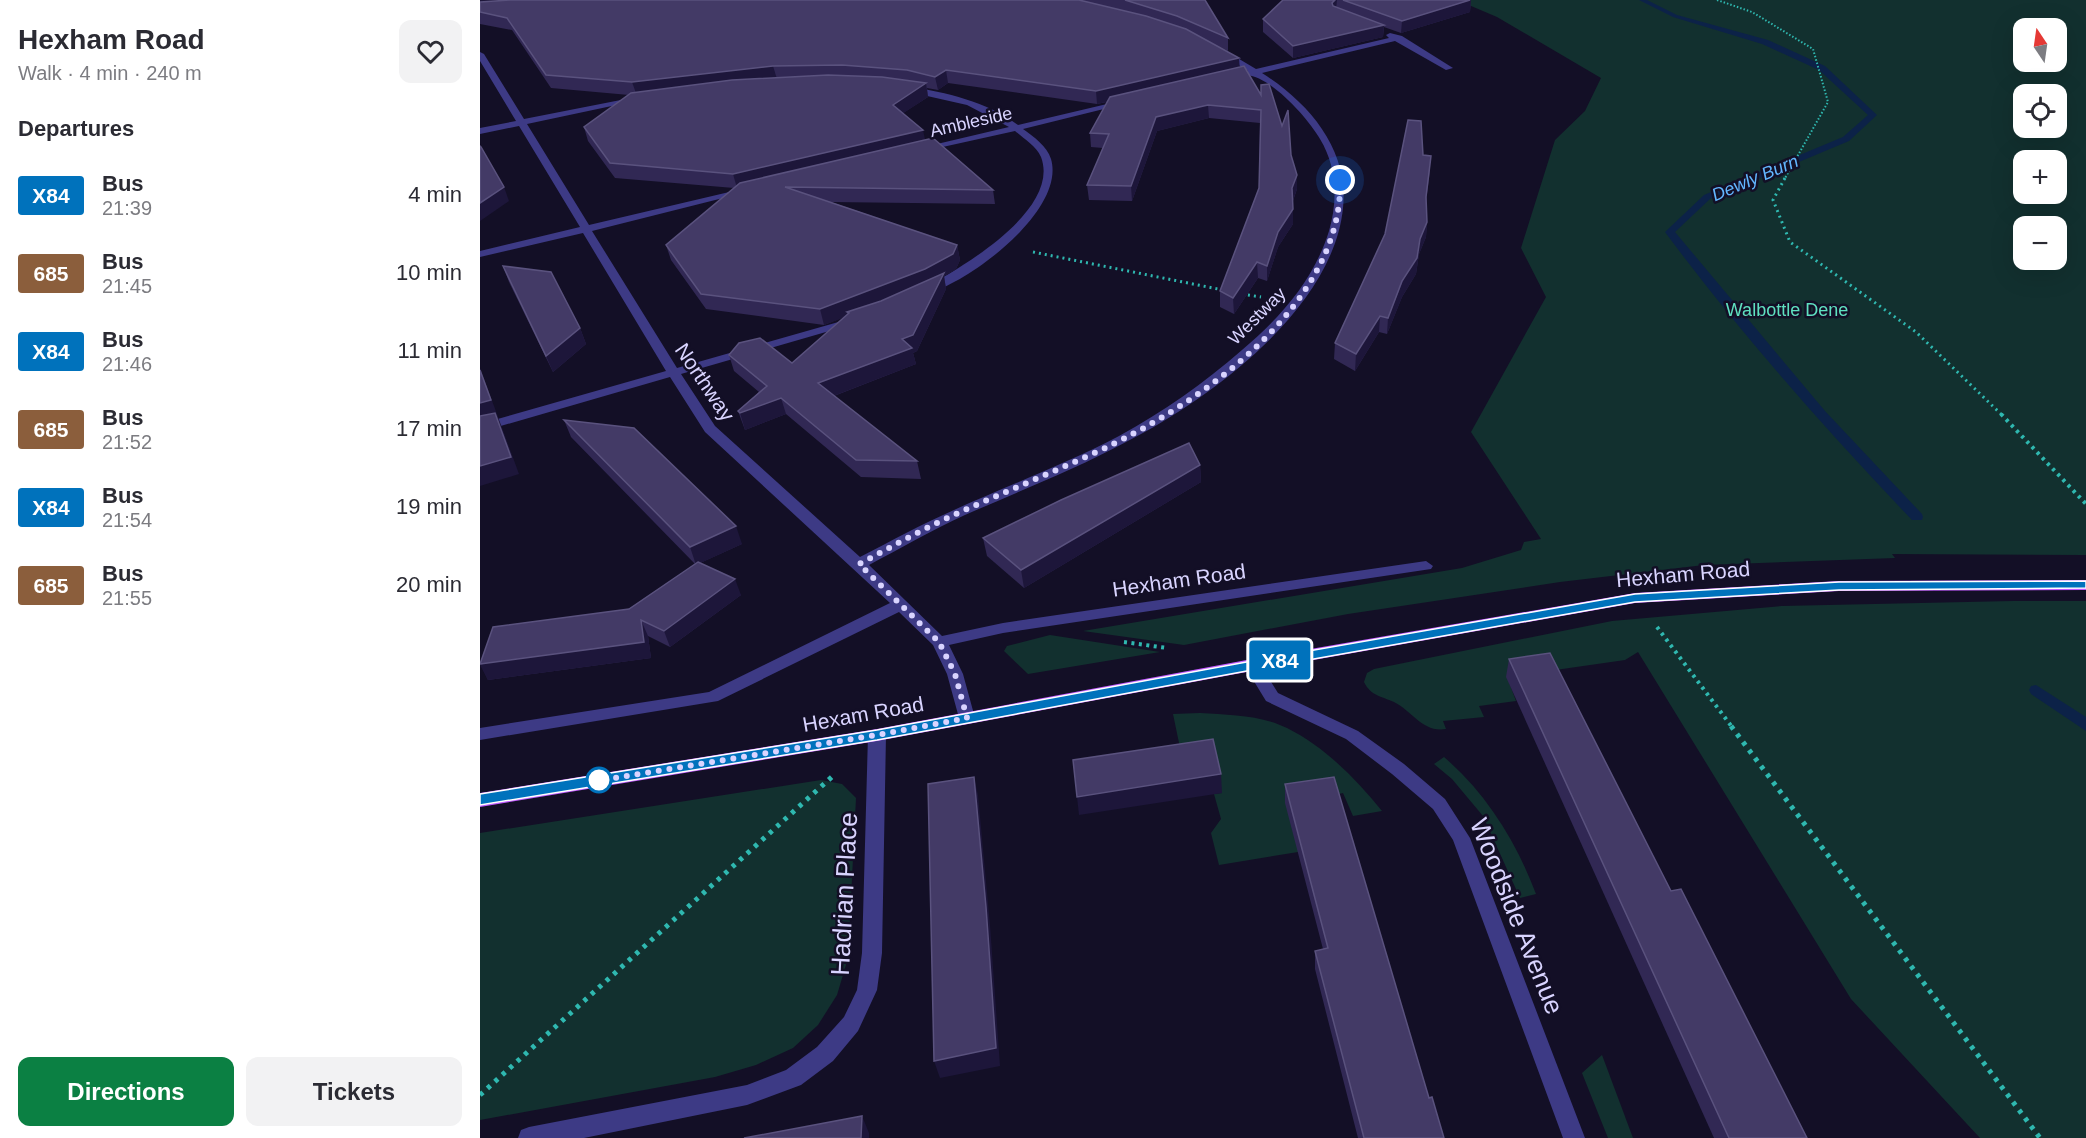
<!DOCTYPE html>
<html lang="en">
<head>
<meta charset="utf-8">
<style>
	:root { --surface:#fff; --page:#f2f2f3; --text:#2b2b33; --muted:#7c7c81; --accent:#0b8043 }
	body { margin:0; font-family:Helvetica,sans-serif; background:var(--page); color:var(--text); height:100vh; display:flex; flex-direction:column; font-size:22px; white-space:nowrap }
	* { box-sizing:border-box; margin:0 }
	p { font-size:20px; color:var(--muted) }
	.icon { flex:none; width:33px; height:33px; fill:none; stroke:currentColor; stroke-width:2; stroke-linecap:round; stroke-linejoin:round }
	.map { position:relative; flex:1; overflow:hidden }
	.sheet { display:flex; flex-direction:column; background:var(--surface); width:480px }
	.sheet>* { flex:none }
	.badge { padding:0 12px; border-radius:4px; font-size:21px; line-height:39px }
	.needle { width:39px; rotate:347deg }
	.controls { position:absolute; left:1533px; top:18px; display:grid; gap:12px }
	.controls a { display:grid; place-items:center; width:54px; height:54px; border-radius:12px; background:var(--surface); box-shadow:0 6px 24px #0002; font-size:30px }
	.you { position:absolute; width:30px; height:30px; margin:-15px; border:4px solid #fff; border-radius:50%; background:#1a73e8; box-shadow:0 0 0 9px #1a73e833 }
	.map>.badge { position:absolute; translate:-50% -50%; box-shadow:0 0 0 3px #fff }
	h2 { padding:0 18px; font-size:22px; line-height:54px }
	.round { display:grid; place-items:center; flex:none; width:63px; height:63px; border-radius:12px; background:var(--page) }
	.summary { display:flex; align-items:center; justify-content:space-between; height:102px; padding:0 18px }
	h1 { font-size:28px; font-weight:600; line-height:45px }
	.action { display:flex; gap:12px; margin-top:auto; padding:12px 18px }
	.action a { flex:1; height:69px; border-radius:12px; background:var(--accent); color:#fff; font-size:24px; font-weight:600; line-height:69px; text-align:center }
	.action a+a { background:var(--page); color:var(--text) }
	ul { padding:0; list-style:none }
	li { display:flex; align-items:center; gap:18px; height:78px; padding:0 18px }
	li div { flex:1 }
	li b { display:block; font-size:22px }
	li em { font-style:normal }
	li .badge { min-width:66px; font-weight:700; text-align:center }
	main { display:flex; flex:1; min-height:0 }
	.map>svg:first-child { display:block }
	.green { fill:#12302f; fill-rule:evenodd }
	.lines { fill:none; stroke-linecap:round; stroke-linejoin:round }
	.stream { fill:#0c2248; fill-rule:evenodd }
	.path-far3 { stroke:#2fb8b0; stroke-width:2; stroke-dasharray:1.5 2; stroke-linecap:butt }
	.path-far2 { stroke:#2fb8b0; stroke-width:3; stroke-dasharray:2 4; stroke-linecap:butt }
	.path-far1 { stroke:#2fb8b0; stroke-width:4; stroke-dasharray:3 4.5; stroke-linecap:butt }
	.path { stroke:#2fb8b0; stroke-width:5; stroke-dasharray:4 6; stroke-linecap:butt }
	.minor { fill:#3d3a85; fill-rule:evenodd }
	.major { fill:#c25bff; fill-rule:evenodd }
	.wall { fill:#312854 }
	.shaded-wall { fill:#1d163a }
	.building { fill:#433a66; stroke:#5a527e; stroke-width:1.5 }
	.line { fill:#0072bc; stroke:#fff; stroke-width:1.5 }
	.walk { stroke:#d9d4ff; stroke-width:6; stroke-dasharray:0 10.8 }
	.stop-dot { fill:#fff; stroke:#0072bc; stroke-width:3 }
	.labels { text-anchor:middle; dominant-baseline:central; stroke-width:5; stroke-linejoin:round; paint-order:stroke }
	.far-street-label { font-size:18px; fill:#d9d4ff; stroke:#130f26 }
	.far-water-label { font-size:18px; font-style:italic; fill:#62b6ff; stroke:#130f26 }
	.far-park-label { font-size:18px; fill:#5fe0c0; stroke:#130f26 }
	.street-label { font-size:21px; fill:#d9d4ff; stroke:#130f26 }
	.near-street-label { font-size:26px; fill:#d9d4ff; stroke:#130f26 }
</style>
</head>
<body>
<main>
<section class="sheet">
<div class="summary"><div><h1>Hexham Road</h1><p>Walk · 4 min · 240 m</p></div><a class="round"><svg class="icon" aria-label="heart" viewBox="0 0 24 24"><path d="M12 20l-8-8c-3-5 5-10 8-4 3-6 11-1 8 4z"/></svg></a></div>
<h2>Departures</h2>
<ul>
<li><span class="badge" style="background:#0072bc;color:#fff">X84</span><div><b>Bus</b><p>21:39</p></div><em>4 min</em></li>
<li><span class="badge" style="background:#8b5e3c;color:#fff">685</span><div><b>Bus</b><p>21:45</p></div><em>10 min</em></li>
<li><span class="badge" style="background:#0072bc;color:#fff">X84</span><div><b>Bus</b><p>21:46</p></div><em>11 min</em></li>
<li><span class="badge" style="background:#8b5e3c;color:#fff">685</span><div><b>Bus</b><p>21:52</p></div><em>17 min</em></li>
<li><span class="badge" style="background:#0072bc;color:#fff">X84</span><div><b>Bus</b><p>21:54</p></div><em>19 min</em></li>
<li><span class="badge" style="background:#8b5e3c;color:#fff">685</span><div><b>Bus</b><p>21:55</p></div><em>20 min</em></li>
</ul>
<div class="action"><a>Directions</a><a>Tickets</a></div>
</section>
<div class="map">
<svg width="1606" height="1138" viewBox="0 0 1606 1138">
	<rect width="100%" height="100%" fill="#130f26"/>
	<!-- green -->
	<g class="green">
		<path d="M977,0H1606V555L1412,554L1415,558L1224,565L1080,582L868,614L704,645L603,631L982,568L1041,550L1044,542L1061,539L991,432L1066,297L1041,248L1075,140L1105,111L1121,78L1017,17ZM1544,28H1576V62H1544ZM1544,94H1576V128H1544ZM1544,160H1576V194H1544ZM1544,226H1576V260H1544Z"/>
		<path d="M1533,601H1606V1138H1500L1371,999L1158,652L1145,660L1027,677L1036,701L999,706L1004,717L963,721L966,729C943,733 932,711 914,702C901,696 891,696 884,682L887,673L894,669L1132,621L1302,606Z"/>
		<path d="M570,635L680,652L548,674L524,651L527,646Z"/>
		<path d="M720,713C749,715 781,715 807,728C845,747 876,779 902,811L873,816L863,793L854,795L818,852L739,865L731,833L741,819L734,794L742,793L703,762L693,714Z"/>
		<path d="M964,757C1006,793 1036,841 1056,894L1040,898L1003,816L972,779L954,764Z"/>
		<path d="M341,780L362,784L376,798L368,958L357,995L338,1025L313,1048L276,1065L235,1077L0,1120V833Z"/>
		<path d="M1122,1055L1153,1138H1128L1102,1073Z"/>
	</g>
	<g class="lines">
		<!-- stream -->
		<g class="stream">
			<path d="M1159,0H1167L1197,15L1288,40L1345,66L1397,115L1369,141L1230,199L1195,232L1345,411L1442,514L1443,517L1442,520H1432C1345,429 1260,333 1185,232L1224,195L1363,137L1388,115L1339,70L1282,44L1193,17Z"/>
			<path d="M1556,685L1606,717V731L1551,694L1549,690L1551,686Z"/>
		</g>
		<!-- path-far3 -->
		<path class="path-far3" d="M1237,0L1272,12L1333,49L1348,102L1304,180"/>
		<!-- path-far2 -->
		<g class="path-far2">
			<path d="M1305,178L1293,200L1310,242L1436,332L1523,416"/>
			<path d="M553,252L743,290"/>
			<path d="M762,294L781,297"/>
		</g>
		<!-- path-far1 -->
		<g class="path-far1">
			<path d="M1521,414L1606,504"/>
			<path d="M1177,627L1252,727"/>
			<path d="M644,642L687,648"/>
		</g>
		<!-- path -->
		<g class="path">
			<path d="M1251,726L1560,1138"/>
			<path d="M0,1095L355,774"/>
		</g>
		<!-- minor -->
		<g class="minor">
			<path d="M910,33L922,36L973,68L966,70L915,41L782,73C829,103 869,149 863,208C853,309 730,399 646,442C594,470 539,491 485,515C452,530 421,548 389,565L462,636L523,623L946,561L953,566L951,569L523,633L469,645L483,674L495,718L493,722H481L479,718L467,674L453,645L419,612L238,701L0,740V728L229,692L410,603L225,432L190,377L0,432V424L186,371L103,233L0,257V251L100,227L39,126L0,134V128L36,121L0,61V52L4,54L44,119L156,97L160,100L47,124L109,225L262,189L267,192L112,231L197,368L369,319H377V323L201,374L235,426L380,557C411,541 442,524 474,510C529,485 586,464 639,436C683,412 724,383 762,350C800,318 834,280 849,231C858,200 857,167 840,139C828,118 791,77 767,75L768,71L737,52L744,50L776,69L909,38L906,35Z"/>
			<path d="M428,86C467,93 506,101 538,125L644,100L648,103L543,129C554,137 567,146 571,159C586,210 490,282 448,293L442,290L444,288C481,268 581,210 561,157C556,146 544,139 535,131L440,152V148L529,127L487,105L425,91L424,89Z"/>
			<path d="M772,659L778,661L798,693L878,731L924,764L965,799L990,838L1105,1138H1083L973,840L953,809L912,774L866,739L786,701L764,665L766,661Z"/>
			<path d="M397,729L403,731L406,735L402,953L397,990L378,1031L353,1061L321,1085L267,1105L104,1138H38L41,1130L49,1127L267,1085L306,1070L337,1047L364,1017L377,990L382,953L388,735L391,731Z"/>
		</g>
		<!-- major -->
		<path class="major" d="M1606,580V590L1359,591L1155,603L772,671L397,741L0,807V793L397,729L772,659L1155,593L1359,581Z"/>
	</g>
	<!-- wall -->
	<g class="wall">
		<path d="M0,0H725L748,38V51L740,47L759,58V67L811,155L817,189L813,201V224L798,247L787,281L778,278L754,314L740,307V291L779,188L780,123L729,118L677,131L652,201L609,200L607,185L623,148L611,147L610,133L627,102L617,104L468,83L458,90L447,88L448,97L423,113L445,140L513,190L515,204L351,202L477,245L480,260L476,269L464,276L466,289L437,351L433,353L436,364L354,396L437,461L441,479L381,477L306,414L265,430L258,411L279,392L254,371L249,355L312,363L364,317L344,325L226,309L191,260L186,245L254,188L135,178L108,141L104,127L149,95L71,88L32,30L0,24Z"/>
		<path d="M803,0H991L990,12L921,33L904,27L903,37L813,58L783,32V19Z"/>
		<path d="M943,155L950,170L946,202L947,222L946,237L939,254L936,274L922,297L907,334L899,332L875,371L854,359L855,343Z"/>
		<path d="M23,266L100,328L106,344L73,372L29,282Z"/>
		<path d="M84,420L262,544L220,563L261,595L190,647L168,636L171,658L8,680L0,663L149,609L215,564L91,437Z"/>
		<path d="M720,465L721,482L544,588L507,556L503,538Z"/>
		<path d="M1029,659L1191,891L1327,1138H1234L1026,677Z"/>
		<path d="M805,784L949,1098L964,1138H878L835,969V951L843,949L805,803Z"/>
	</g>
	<!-- shaded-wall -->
	<g class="shaded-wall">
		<path d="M0,0H92L0,7Z"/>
		<path d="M855,0H857L856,10L852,15V3Z"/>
		<path d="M991,0L990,12L921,33L922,21Z"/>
		<path d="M904,25L903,37L813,58V46Z"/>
		<path d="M759,58L760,71L617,104L616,91Z"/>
		<path d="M293,66L297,79L157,96L152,82Z"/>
		<path d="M466,70L468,83L458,90L455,77Z"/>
		<path d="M446,83L448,97L416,118L413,105Z"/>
		<path d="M728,105L729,118L677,131L652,201L651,186L676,117Z"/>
		<path d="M443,130L446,144L257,188L253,174Z"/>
		<path d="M817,175V189L812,203V188Z"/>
		<path d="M24,187L29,201L0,221V203Z"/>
		<path d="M813,209V224L798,247L787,281V266L798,232Z"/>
		<path d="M947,222L946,237L939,254L936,274L922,297L907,334L908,318Z"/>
		<path d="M477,245L480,260L476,269L464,276L466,289L437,351L433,353L436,364L343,400L338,383L422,339L448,285L369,313L367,312L368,316L344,325L340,309Z"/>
		<path d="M777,262L778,278L754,314L753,298Z"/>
		<path d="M900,316L899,332L875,371L876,354Z"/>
		<path d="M100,328L106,344L73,372L66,356Z"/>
		<path d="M0,368L39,474L0,486Z"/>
		<path d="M301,398L306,414L265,430L260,413Z"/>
		<path d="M720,465L721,482L544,588L541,570Z"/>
		<path d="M256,526L262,544L216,565L210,547Z"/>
		<path d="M255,579L261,595L190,647L184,631Z"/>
		<path d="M161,620L168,636L171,658L8,680L0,665Z"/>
		<path d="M741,774L742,793L599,815L597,797Z"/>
		<path d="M494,777L498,795L510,925L520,1066L460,1078L454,1061Z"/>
		<path d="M382,1116L389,1133V1138H381Z"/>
	</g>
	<!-- building -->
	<g class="building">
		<path d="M30,0H599L666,16L706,29L759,58L616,91L466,70L455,77L427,70L362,65L293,66L152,82L66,75L27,18L0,12V2Z"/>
		<path d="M645,0H725L748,38L697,16Z"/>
		<path d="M803,0H855L852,3L853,6L904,25L813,46L783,19Z"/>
		<path d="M863,0H990L922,21Z"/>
		<path d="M764,66L781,95V85L789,84L802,126L808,110L811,155L817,175L812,188L813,209L798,232L787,266L777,262L753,298L740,291L779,188L781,110L728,105L676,117L651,186L607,185L629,134L610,133L630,97Z"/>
		<path d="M348,75L402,77L446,83L413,105L443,130L253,174L130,163L104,127L151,93L252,80Z"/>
		<path d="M928,120L941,121L943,155L951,156L946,197L947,222L940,239L937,258L922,281L908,318L900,316L876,354L855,343L905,234Z"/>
		<path d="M453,138L513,190L305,187L477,245L473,254L445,269L340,309L221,294L186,245L260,183Z"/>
		<path d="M0,146L1,147L24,187L0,203Z"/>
		<path d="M23,266L71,272L100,328L66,356Z"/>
		<path d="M464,273L433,335L422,339L432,348L338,383L437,461L376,460L301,398L260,413L258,411L287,386L249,355L259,343L280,338L312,363L369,313L367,312L401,301Z"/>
		<path d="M0,370L11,400L0,403Z"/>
		<path d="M15,413L31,457L0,466V416Z"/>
		<path d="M84,420L154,428L256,526L210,547Z"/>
		<path d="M709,443L720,465L541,570L503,538L581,500Z"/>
		<path d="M218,562L255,579L184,631L161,620L164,642L0,664L13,627L149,609Z"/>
		<path d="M1070,653L1191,891L1201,889L1327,1138H1249L1029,659Z"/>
		<path d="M733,739L741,774L597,797L593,760Z"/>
		<path d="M494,777L506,907L516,1048L454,1061L448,784Z"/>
		<path d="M854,777L949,1098L952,1097L964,1138H884L835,951L848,948L805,784Z"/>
		<path d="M382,1116L381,1138H264Z"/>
	</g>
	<!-- line -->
	<path class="line" d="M1606,581V588L1359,590L1155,602L772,670L397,740L0,805V794L397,730L772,661L1155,594L1359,582Z"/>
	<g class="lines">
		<!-- walk -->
		<path class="walk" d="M119,780L117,781L397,735L487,718L475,674L459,642L379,564C406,550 432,535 459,522C514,496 570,474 625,448C724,401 864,302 860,180"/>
	</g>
	<!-- markers -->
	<circle class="stop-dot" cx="119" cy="780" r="12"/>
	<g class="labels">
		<!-- far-street labels -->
		<g class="far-street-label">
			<text transform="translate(491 122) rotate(-13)">Ambleside</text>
			<text transform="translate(777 316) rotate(-45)">Westway</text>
		</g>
		<!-- far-water labels -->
		<g class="far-water-label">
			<text transform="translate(1275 178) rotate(-23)">Dewly Burn</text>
		</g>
		<!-- far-park labels -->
		<g class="far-park-label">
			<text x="1307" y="310">Walbottle Dene</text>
		</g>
		<!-- street labels -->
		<g class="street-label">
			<text transform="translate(225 382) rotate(56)">Northway</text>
			<text transform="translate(1203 574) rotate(-5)">Hexham Road</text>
			<text transform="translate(699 580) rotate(-8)">Hexham Road</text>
			<text transform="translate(383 714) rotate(-10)">Hexam Road</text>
		</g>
		<!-- near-street labels -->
		<g class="near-street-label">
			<text transform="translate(364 894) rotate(-87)">Hadrian Place</text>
			<text transform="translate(1037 916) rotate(68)">Woodside Avenue</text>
		</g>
	</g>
</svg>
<div class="controls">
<a><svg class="needle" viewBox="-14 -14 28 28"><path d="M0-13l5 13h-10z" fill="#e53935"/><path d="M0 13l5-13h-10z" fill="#7c7c81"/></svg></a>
<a><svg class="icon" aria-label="locate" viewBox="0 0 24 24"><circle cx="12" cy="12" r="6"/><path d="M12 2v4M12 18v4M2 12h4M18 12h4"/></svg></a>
<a>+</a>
<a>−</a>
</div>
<div class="you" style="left:860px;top:180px"></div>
<b class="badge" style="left:800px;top:660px;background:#0072bc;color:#fff">X84</b>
</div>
</main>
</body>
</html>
